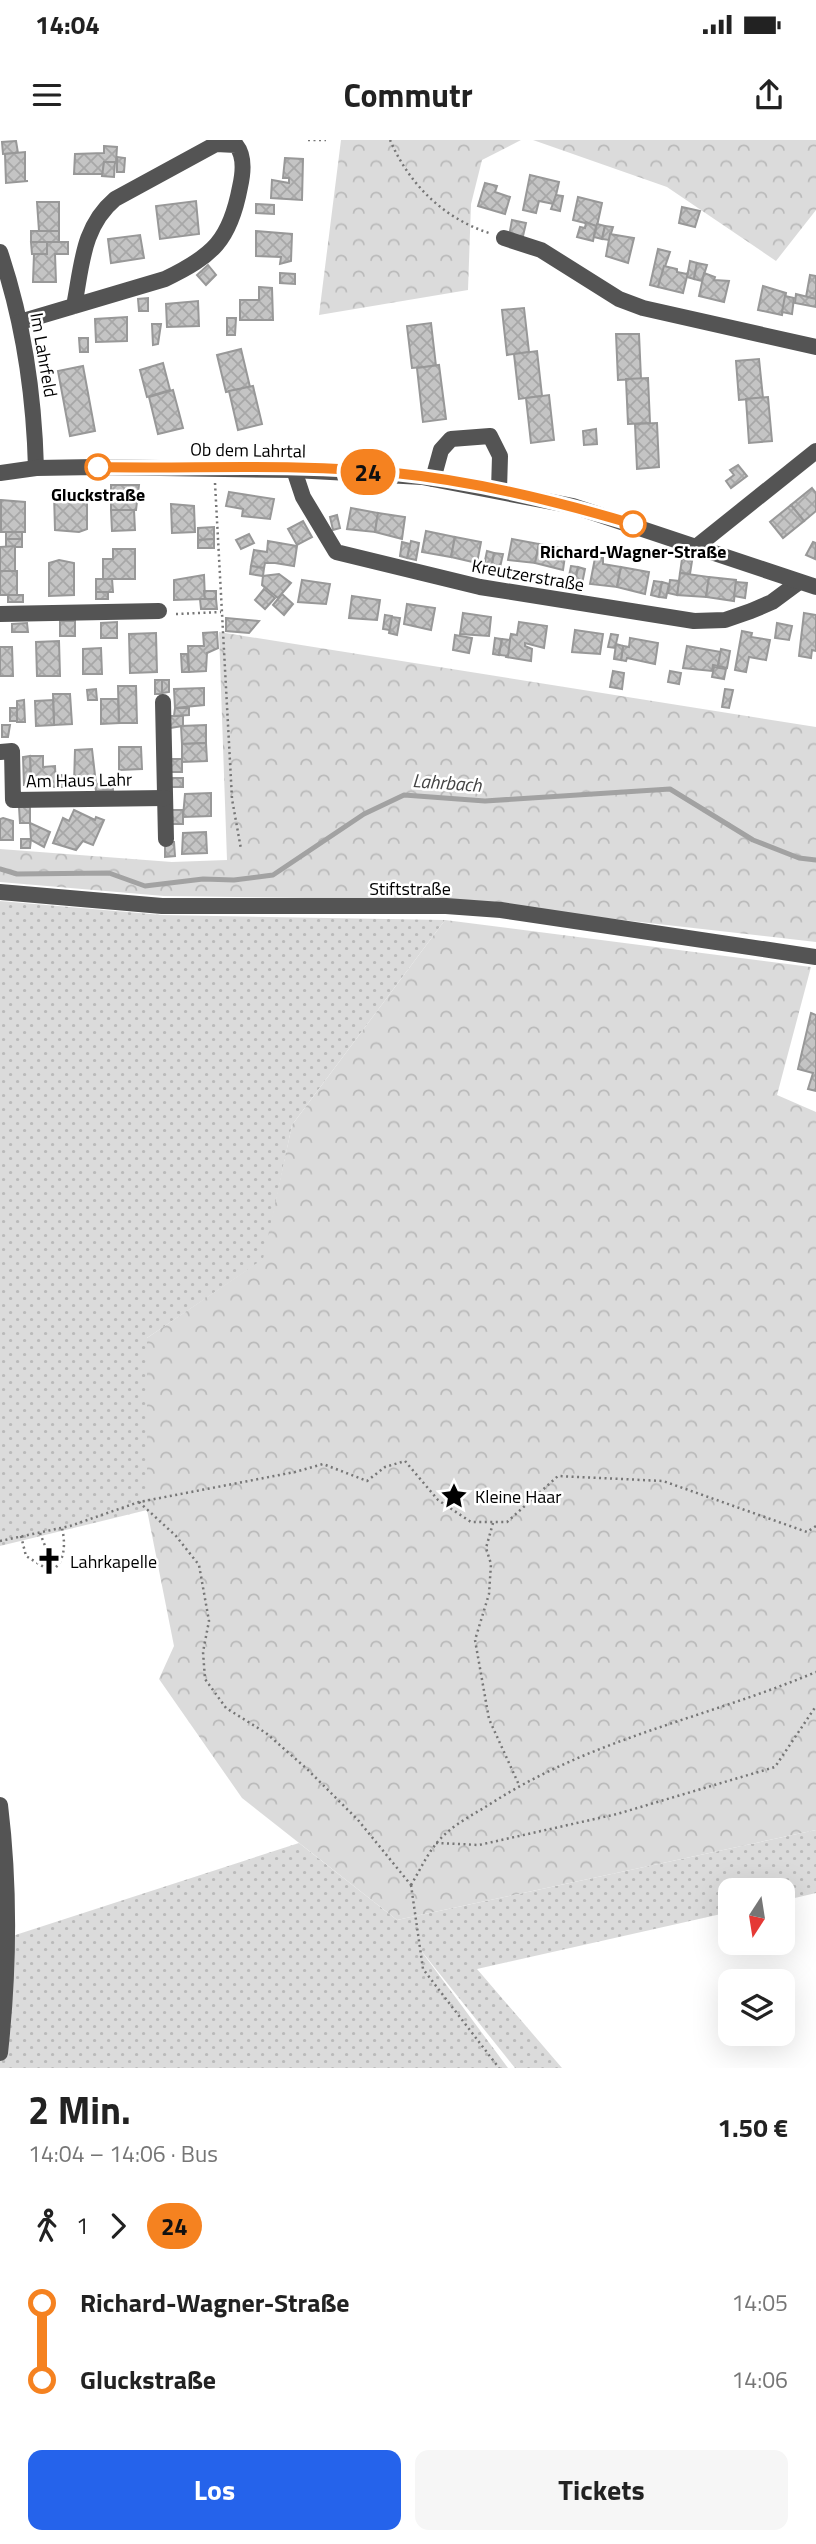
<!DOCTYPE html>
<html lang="de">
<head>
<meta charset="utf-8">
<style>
	:root { --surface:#fff; --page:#f6f6f6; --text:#222; --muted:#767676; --accent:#2563eb }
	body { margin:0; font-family:"Titillium Web",sans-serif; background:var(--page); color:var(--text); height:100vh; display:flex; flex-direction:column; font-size:26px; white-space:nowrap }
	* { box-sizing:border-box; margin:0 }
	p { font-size:23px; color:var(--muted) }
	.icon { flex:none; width:38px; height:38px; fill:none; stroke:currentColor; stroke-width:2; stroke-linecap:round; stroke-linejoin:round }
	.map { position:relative; height:1928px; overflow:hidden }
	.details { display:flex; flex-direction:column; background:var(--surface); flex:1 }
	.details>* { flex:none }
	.badge { padding:0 14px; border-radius:23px; font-size:24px; line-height:46px }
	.needle { width:46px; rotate:192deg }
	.tools { position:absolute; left:718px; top:1738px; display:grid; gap:14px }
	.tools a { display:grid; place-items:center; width:77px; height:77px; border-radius:14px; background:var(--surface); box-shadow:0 7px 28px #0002; font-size:35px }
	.map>.badge { position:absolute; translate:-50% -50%; box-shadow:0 0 0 4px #fff }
	.legs { display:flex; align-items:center; gap:10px; height:77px; padding:0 28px; font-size:23px }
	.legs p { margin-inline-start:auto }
	.head { display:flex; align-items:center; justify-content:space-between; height:119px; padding:0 28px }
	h1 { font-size:38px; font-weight:700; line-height:52px }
	.button { display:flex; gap:14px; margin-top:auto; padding:14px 28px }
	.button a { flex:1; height:80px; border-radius:14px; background:var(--accent); color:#fff; font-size:28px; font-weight:700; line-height:80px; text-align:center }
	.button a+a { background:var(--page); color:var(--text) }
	ul { padding:0 28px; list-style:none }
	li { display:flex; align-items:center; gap:24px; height:77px; font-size:26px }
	li i { display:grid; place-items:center; width:10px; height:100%; margin:0 9px; background:currentColor }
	li i::after { content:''; width:18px; height:18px; margin:-9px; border:5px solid; border-radius:50%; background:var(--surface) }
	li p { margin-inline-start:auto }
	li:first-child i { background:linear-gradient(#0000 50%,currentColor 0) }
	li:last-child i { background:linear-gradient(currentColor 50%,#0000 0) }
	.status { display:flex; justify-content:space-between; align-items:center; height:49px; padding:0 35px; background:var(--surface); direction:ltr }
	.status svg { height:19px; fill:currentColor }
	header { display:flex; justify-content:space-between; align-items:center; height:91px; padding:0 28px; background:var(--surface); font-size:32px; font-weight:700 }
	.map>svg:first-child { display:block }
	.grass { fill:url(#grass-dots) }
	.forest { fill:url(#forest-crowns) }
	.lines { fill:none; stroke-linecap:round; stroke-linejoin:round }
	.stream { stroke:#a2a2a2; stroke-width:5 }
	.building { fill:url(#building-cross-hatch); stroke:#989898; stroke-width:2 }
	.path { stroke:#767676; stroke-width:2.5; stroke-dasharray:2 3.5; stroke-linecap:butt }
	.minor { stroke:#545454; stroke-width:16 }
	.line-1-casing { stroke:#fff; stroke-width:16 }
	.line-1 { stroke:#f58220; stroke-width:10 }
	.stop-1-dot { fill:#fff; stroke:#f58220; stroke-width:3.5 }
	.labels { text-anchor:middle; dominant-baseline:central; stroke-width:5; stroke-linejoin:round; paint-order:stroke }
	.street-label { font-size:18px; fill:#000; stroke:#fff }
	.stop-label { font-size:18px; font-weight:bold; fill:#000; stroke:#fff }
	.poi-label { font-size:18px; fill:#000; stroke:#fff; text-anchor:start }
	.water-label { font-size:19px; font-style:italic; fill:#434343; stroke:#fff }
</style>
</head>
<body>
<div class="status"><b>14:04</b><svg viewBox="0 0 49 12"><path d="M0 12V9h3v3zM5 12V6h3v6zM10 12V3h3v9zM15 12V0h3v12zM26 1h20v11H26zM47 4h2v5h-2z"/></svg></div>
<header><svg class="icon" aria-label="menu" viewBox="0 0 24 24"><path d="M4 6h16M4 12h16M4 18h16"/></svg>Commutr<svg class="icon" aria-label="share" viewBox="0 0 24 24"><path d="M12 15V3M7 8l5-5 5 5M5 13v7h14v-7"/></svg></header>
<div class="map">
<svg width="816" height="1928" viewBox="0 0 816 1928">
	<defs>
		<pattern id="grass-dots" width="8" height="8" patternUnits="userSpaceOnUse" patternTransform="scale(1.75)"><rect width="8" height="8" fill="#dbdbdb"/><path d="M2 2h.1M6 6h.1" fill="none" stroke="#bababa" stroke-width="1.8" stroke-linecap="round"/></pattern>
		<pattern id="forest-crowns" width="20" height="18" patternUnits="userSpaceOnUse" patternTransform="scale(1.75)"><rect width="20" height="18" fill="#dbdbdb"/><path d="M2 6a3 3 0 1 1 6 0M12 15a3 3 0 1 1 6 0" fill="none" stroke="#bababa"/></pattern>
		<pattern id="building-cross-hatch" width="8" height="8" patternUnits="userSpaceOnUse" patternTransform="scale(1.75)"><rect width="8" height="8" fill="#c4c4c4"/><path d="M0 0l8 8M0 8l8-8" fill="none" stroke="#a7a7a7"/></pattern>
	</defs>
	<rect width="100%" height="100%" fill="#fff"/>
	<!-- grass -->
	<g class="grass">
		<path d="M0,761L162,775L445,780L292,985L264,1119L147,1198V1370L0,1406Z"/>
		<path d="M816,1690V1753L782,1761V1750H730V1772L477,1829L562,1928H515L419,1808L508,1928H0V1800L299,1703L397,1780Z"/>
	</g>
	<!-- forest -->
	<g class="forest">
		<path d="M341,0H521L482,20L471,64L468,150L319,175Z"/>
		<path d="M533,0H816V70L776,121L667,47Z"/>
		<path d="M219,492L816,587V802L446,760L164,756L0,742V709L172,722L227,720Z"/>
		<path d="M445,780L811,827L777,955L816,972V1690L397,1780L242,1658L159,1539L174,1506L147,1370V1198L263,1119L292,985Z"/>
	</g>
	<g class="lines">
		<!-- stream -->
		<path class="stream" d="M0,729L17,734L109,733L145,746L203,739L234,740L273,735L364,674L404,655L485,661L670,649L753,700L799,718L816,720"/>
	</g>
	<!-- building -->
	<g class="building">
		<path d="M16,1L18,13L3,14L2,2Z"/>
		<path d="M104,6L117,7L116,23L104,22L103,34H74L75,14L104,13Z"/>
		<path d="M25,12V41H28L6,43L5,14Z"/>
		<path d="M117,17L125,18L124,32H117Z"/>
		<path d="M285,18L303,19L302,60L271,58L272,40L289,43V38H283Z"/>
		<path d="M104,22H115L114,37L102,36Z"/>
		<path d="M530,35L559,42L554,64L539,61L536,73L523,70Z"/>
		<path d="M485,43L497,46L495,52L510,57L505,74L478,66Z"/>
		<path d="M556,55L563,56L560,71L551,69Z"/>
		<path d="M578,57L602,63L597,86L573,80Z"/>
		<path d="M196,61L199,94L160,99L156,66Z"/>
		<path d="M37,62H59V91H39Z"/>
		<path d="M256,64L274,65V74L256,73Z"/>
		<path d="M682,67L700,71L695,87L679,83Z"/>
		<path d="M512,80L526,83L523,96H509Z"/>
		<path d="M586,82L596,86L593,101L577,97L580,87L585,88Z"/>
		<path d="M597,84L605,86L602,99L594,97Z"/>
		<path d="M605,86L613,87L609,100L602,99Z"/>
		<rect x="31" y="91" width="28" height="11"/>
		<path d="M256,91L292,94L291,121L280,124L281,117L256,116Z"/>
		<path d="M610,94L634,98L628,123L606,116Z"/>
		<path d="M140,95L144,118L111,123L108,99Z"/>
		<path d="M31,102H47V114H32Z"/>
		<path d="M47,102H68V114H55L56,142H33L34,114H47Z"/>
		<path d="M658,109L670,112L658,147L650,145Z"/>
		<path d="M690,121L697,123L694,139L687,137Z"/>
		<path d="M697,123L707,125L702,141L694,139Z"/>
		<path d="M208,125L216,135L206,145L197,135Z"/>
		<path d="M664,126L677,129V132L687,134L688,132L683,153L658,147Z"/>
		<path d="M280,133L295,134V144L280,143Z"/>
		<path d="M704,133L715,137L714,140L729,141L724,162L699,156Z"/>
		<path d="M810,135L816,136V159L806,157Z"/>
		<path d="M763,146L786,153L782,175L758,170Z"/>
		<path d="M259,147L272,148L273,180H240V160H259Z"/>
		<path d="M796,154L816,159V167L795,163Z"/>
		<path d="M785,156L794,158L792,174L782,172Z"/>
		<path d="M148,158V171H139L138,159Z"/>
		<path d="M198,161L199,186L167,187L166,164Z"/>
		<path d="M524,168L529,212L507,215L502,170Z"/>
		<path d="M127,177V201L96,202L95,179Z"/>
		<path d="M227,178H236L235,195H227Z"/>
		<path d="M431,183L436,226L412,228L407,186Z"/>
		<path d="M152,184H161L158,204L153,205Z"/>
		<path d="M616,194H639L641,239L618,240Z"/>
		<path d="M79,198H88V212H80Z"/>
		<path d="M241,209L250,247L226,252L217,215Z"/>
		<path d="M537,211L542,256L519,259L514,214Z"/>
		<path d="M759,219L763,258L739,260L736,221Z"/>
		<path d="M163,223L170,250L147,257L140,230Z"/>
		<path d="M439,225L446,279L423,282L417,228Z"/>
		<path d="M83,226L95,291L70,296L58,231Z"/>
		<path d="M648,238L650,283L628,284L626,239Z"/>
		<path d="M253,246L262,284L238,290L229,251Z"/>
		<path d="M173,250L183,288L158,294L149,257Z"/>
		<path d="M549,255L554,300L531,303L526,258Z"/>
		<path d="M768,257L772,301L749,303L746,259Z"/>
		<path d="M657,283L659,327L637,329L635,284Z"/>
		<path d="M596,289L597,304L584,305L583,291Z"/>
		<path d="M738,325L747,336L731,348L726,341L734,335L730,330Z"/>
		<path d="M111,345H139L136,370H111Z"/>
		<path d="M812,348L816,353V371L804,381L791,365Z"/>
		<path d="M65,351L87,353V389L79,392L55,390L54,353Z"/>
		<path d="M229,352L274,359L270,379L242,376L243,369L226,366Z"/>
		<path d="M1,360L25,362V392H1Z"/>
		<path d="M171,364L194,366L195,392L172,393Z"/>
		<path d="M791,365L804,381L783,398L770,382Z"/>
		<path d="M351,368L378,373L375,392L347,389Z"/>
		<path d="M111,370H134L135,390L112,391Z"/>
		<path d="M378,373L405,377L402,399L375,392Z"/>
		<path d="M337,375L340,388L333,390L330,377Z"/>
		<path d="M303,381L312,397L297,405L288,389Z"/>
		<path d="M214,387V399L198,400V388Z"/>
		<path d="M426,391L455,397L451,417L422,412Z"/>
		<rect x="6" y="392" width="16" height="7"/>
		<path d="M249,394L254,403L241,409L236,400Z"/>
		<path d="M455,397L481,402L477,423L451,417Z"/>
		<rect x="6" y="399" width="16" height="8"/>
		<path d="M214,399V408H198V400Z"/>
		<path d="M512,399L539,404L535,423L508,420Z"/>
		<path d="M268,401L297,406L294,426L275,423H265L264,428L251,426L254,410L267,412Z"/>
		<path d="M411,401L419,403L416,420L407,418Z"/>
		<path d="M402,402L410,404L407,418L400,416Z"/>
		<path d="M813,402L816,403L815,419L806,415Z"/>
		<path d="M539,404L566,409L563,430L535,423Z"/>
		<path d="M15,406V431H0V407Z"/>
		<path d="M113,409H135V439H103V419H113Z"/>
		<path d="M487,411L494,413L491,431L483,430Z"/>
		<path d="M494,413L503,414L499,432L491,431Z"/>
		<path d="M595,418H603V424L621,427L617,447L590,444Z"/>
		<path d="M682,419L692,421L690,434L680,433Z"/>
		<path d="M59,420L74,423V455L49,456V423Z"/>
		<path d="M251,426L264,428L263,436L250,434Z"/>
		<path d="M571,426L578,427L575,443L568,441Z"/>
		<path d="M578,427L585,429L582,444L575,443Z"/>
		<path d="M621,427L649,432L645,454L617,447Z"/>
		<rect x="0" y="431" width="17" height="24"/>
		<path d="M680,433L709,437L706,457L677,455Z"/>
		<path d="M279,434L291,443L278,458L262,445L263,436Z"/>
		<path d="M204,435L205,459L174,460V440Z"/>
		<path d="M709,437L736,440L734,461L706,457Z"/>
		<path d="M96,439H112L113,452H96Z"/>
		<path d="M302,440L330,444L326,464L298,462Z"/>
		<path d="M670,440L679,441L677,455L668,453Z"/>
		<path d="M654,441L662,442L659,457L651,455Z"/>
		<path d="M662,442L669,444L666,458L659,457Z"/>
		<path d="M736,442L747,443L745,458L734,456Z"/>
		<path d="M264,449L275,458L265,469L255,460Z"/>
		<path d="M204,451H216V459H205Z"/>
		<rect x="96" y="452" width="12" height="7"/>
		<path d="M282,454L293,464L284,475L273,465Z"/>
		<rect x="8" y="455" width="15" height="7"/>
		<path d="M352,456L380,460L377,480L349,478Z"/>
		<path d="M200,459H216L217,469H201Z"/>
		<path d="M407,464L435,468L431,490L404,484Z"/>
		<path d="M463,473L491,477L489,496L460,494Z"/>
		<path d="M804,473L816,475V511L812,510L811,518L799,516Z"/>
		<path d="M385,475L392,476L390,490L383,489Z"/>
		<path d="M392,477L400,478L397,495L389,493Z"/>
		<path d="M226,478L259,481L249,493L226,491Z"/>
		<rect x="60" y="481" width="15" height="15"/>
		<path d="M117,482V498H101V483Z"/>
		<path d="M519,482L547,486L544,508L525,503V506L532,509L531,521L506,517L511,494L517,495Z"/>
		<path d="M27,483L28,492H12V484Z"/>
		<path d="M777,483L792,486L789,500L775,498Z"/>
		<path d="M575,490L603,494L600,514L572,512Z"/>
		<path d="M742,491L752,493L751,497L770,500L766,520L749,517L746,532L735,530Z"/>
		<path d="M217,492L218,508L207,513L206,531L189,532L188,506H204L203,493Z"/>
		<path d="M156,493L157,532L130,533L129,494Z"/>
		<path d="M611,494L618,495L615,508L608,507Z"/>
		<path d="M455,495L472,498L469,513L453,510Z"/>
		<path d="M495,498L502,499L499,515L493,514Z"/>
		<path d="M630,498L658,503L655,524L627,518L626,521L621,520L623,506L629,507Z"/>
		<path d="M502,499L510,500L508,516L499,515Z"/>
		<path d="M59,501L60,536H37L36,502Z"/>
		<path d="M616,504L623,506L621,520L614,519Z"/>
		<path d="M687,506L721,512L718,526L713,525L712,531L683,528Z"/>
		<path d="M0,507H12L13,536H0Z"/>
		<path d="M101,508L102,534H83V509Z"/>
		<path d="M721,509L730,511L727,528L718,526Z"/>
		<path d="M181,514H187L189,532H182Z"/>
		<path d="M714,527L726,529L724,539L712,537Z"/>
		<path d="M613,531L624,533L622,549L610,547Z"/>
		<path d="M670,531L681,533L679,544L668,542Z"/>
		<rect x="155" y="540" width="7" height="14"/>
		<path d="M162,540H169V552L162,553Z"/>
		<path d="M118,546H136L137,583H119Z"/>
		<path d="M204,548V565L175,568L174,549Z"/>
		<path d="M96,549L97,560H88L87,550Z"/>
		<path d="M725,549L733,550L729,568L722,567Z"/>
		<path d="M53,554H70L72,584L54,585Z"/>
		<path d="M101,559H118L119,583L101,584Z"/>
		<path d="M24,560L25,582H17V561Z"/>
		<path d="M53,560L54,585L36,586L35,561Z"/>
		<rect x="10" y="568" width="7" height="13"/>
		<path d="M175,568H189V575L174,576Z"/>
		<path d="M170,576H183V586L170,588Z"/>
		<path d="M2,585H10L8,597H2Z"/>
		<path d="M206,585V603L182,604L181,586Z"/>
		<path d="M206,603L207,621L182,622V604Z"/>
		<path d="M119,607H141L142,629L119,630Z"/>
		<path d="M92,609L96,644H74L75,610Z"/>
		<path d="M30,616H43V627L55,626L56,647L31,646Z"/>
		<path d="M30,616L31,645H24L23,617Z"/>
		<rect x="170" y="619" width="12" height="13"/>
		<rect x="59" y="635" width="7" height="12"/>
		<rect x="170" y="638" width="13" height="9"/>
		<path d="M112,643L113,650L96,651L95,644Z"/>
		<path d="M211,653V676L183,677L185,654Z"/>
		<path d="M19,667H30V683H20Z"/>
		<path d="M74,670L95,680L96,677L104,680L93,705L83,701L76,710L53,703L63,678L69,681Z"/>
		<path d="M171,670H183V684H172Z"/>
		<path d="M3,678L13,681V700H0V679Z"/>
		<path d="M30,683L50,692L44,707L31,700Z"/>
		<path d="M206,692L207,713L182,714L183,693Z"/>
		<path d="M21,699H31L30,708H21Z"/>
		<path d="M165,702H174L175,716L165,717Z"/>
		<path d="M811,873L816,875V951L808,949L813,933L798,929Z"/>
	</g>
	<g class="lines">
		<!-- path -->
		<g class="path">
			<path d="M308,0H326"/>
			<path d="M390,0C409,44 443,78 489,93"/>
			<path d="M215,343L232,659L241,709"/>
			<path d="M176,474L221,472"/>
			<path d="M139,1362L176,1396L199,1425L209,1481L203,1512L205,1539L226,1568L266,1593L307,1629L358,1680L411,1745"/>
			<path d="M493,1383L486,1408L491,1424L489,1454L475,1500L489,1579L519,1645"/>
			<path d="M40,1393L49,1416"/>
			<path d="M21,1396L26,1416L47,1429H54C66,1419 65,1401 62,1388"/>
			<path d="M0,1401L70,1386L139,1362L295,1332L323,1324L367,1341L385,1327L405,1321L438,1360L471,1382H507L558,1336L663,1341L807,1392L816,1386"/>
			<path d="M436,1703L479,1705L617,1674L775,1627L816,1566"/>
			<path d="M411,1745C419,1732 426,1716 436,1704C449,1687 469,1677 487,1666C591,1598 704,1579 816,1532"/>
			<path d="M411,1745L423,1829L499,1928"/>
		</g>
		<!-- minor -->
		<g class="minor">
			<path d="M504,98L541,110L619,159L643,168L816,207"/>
			<path d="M0,112C24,183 34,253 36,328"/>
			<path d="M20,182L165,139C213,116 230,100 240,47C243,34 245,16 236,5L216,4L115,59C82,87 82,126 74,166"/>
			<path d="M294,330L303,357L336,412L480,447L694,481L725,480L751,471L772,462L799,442"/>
			<path d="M0,333L36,328L96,327L294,330L422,337L573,366L816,447"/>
			<path d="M433,339L441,310L451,299L490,296L500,316L499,350"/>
			<path d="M696,407L816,311"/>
			<path d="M0,474L159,471"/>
			<path d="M163,562L166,699"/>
			<path d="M0,612L12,611L13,660L165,658"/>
			<path d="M0,752L162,766H446L501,770L816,817"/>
			<path d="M0,1665C10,1747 9,1830 0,1913"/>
		</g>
	</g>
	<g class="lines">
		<defs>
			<path id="line-1" d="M98,327C195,329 298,323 395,333C475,341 556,361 633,384"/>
		</defs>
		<!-- line-1 casing -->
		<use href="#line-1" class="line-1-casing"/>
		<!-- line-1 -->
		<use href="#line-1" class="line-1"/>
	</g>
	<!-- icons -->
	<defs>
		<symbol id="sight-bare" viewBox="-9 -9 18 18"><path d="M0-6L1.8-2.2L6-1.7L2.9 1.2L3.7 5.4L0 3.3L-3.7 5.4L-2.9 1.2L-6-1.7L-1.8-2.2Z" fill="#000" stroke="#fff" stroke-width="2.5" paint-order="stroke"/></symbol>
		<symbol id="church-bare" viewBox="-9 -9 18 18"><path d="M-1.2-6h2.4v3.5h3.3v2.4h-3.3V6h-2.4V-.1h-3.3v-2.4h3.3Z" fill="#000" stroke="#fff" stroke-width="2.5" paint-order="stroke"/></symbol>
	</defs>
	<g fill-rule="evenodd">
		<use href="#sight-bare" x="435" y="1337" width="38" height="38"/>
		<use href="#church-bare" x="30" y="1402" width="38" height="38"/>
	</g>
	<!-- markers -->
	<g class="stop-1-dot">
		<circle cx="98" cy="327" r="12"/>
		<circle cx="633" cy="384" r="12"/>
	</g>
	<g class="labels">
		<!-- street labels -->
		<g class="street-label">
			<text transform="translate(44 215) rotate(80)">Im Lahrfeld</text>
			<text transform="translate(248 310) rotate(1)">Ob dem Lahrtal</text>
			<text transform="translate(528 435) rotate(10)">Kreutzerstraße</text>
			<text transform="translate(79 640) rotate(-1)">Am Haus Lahr</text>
			<text x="410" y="748">Stiftstraße</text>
		</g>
		<!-- stop labels -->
		<g class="stop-label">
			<text x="98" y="354">Gluckstraße</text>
			<text x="633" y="411">Richard-Wagner-Straße</text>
		</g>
		<!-- poi labels -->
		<g class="poi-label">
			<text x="475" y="1356">Kleine Haar</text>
			<text x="70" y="1421">Lahrkapelle</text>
		</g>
		<!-- water labels -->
		<g class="water-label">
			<text transform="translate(447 642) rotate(4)">Lahrbach</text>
		</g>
	</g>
</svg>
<div class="tools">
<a><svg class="needle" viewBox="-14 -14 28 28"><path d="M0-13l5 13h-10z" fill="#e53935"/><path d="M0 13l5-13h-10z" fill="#767676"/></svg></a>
<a><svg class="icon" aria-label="layers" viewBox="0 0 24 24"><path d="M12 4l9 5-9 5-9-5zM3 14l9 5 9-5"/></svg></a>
</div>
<b class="badge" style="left:368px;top:332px;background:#f58220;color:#111">24</b>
</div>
<section class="details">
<div class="head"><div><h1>2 Min.</h1><p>14:04 – 14:06 · Bus</p></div><b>1.50 €</b></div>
<div class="legs"><svg class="icon" aria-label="walk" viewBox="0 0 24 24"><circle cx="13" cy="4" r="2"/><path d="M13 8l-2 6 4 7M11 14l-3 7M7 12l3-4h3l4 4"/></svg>1<svg class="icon" aria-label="forward" viewBox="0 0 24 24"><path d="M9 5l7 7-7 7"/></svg><b class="badge" style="background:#f58220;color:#111">24</b></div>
<ul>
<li><i style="color:#f58220"></i><b>Richard-Wagner-Straße</b><p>14:05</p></li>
<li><i style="color:#f58220"></i><b>Gluckstraße</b><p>14:06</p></li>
</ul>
<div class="button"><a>Los</a><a>Tickets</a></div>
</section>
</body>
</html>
